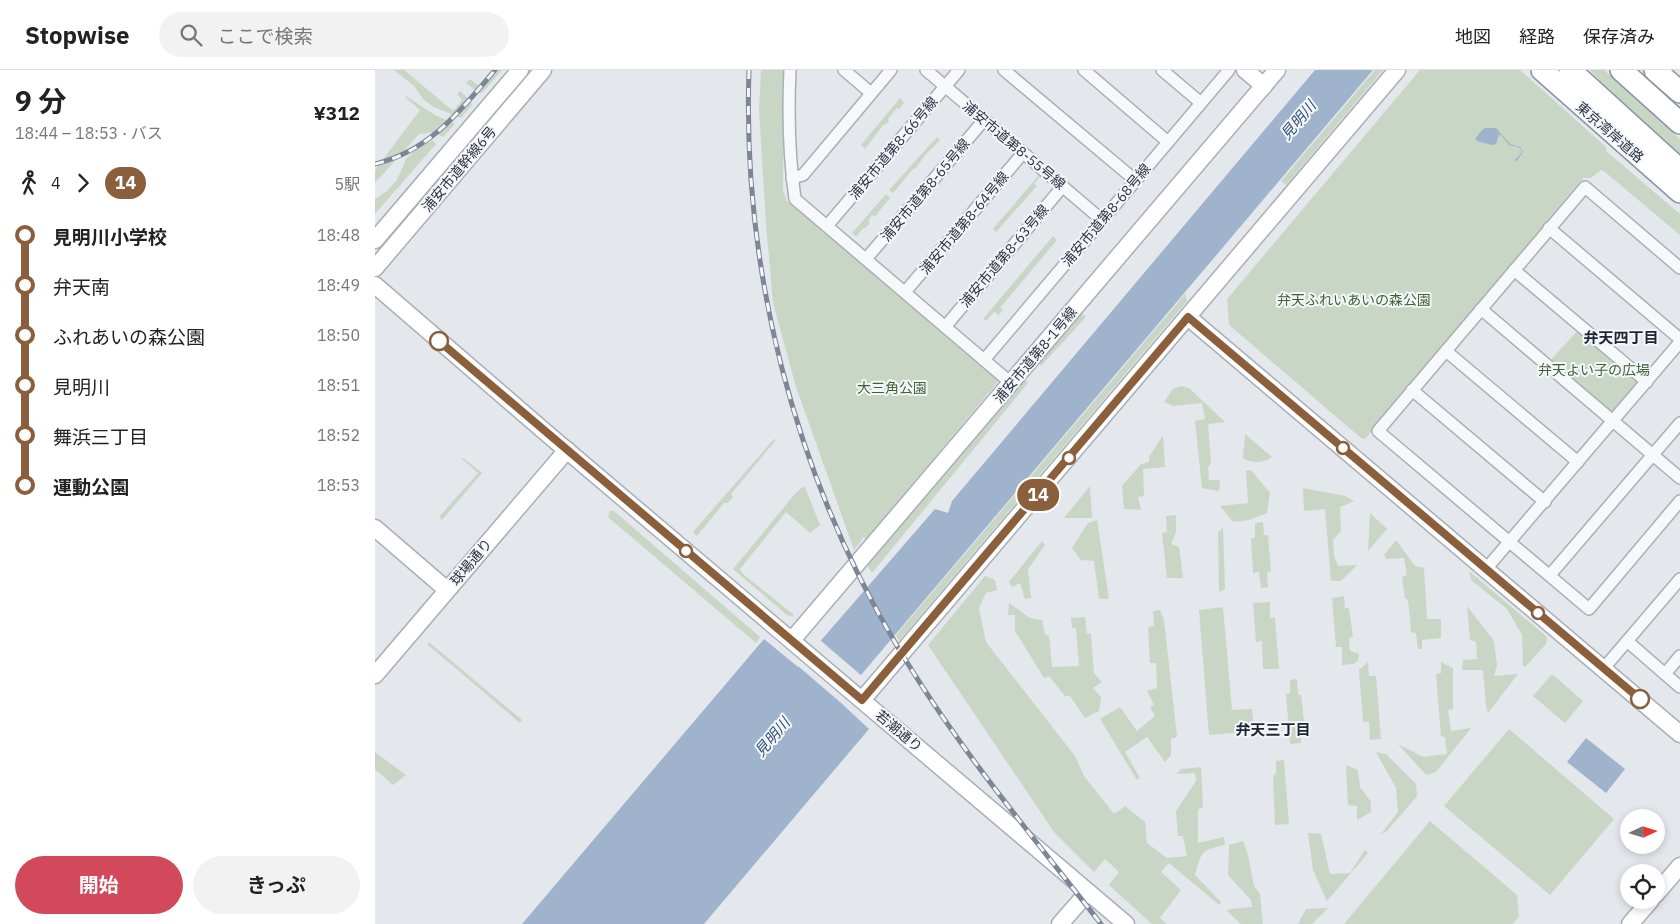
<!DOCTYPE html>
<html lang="ja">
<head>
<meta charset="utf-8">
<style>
	:root { --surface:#fff; --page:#f2f2f2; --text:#222; --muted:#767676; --line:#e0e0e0; --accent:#d1495b }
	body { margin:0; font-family:"IBM Plex Sans","Noto Sans JP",sans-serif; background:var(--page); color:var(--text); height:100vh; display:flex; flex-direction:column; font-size:19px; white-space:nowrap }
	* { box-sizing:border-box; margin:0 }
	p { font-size:16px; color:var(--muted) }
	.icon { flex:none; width:28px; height:28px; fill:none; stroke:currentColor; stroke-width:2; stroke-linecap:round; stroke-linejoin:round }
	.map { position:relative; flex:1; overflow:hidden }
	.sheet { display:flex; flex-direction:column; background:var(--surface); width:375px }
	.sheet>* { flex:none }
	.badge { padding:0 10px; border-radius:16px; font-size:18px; line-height:32px }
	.needle { width:32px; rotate:86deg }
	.controls { position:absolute; left:1245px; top:739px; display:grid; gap:10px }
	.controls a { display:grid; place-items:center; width:45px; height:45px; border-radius:50%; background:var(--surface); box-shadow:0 2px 8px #0003; font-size:25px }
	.map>.badge { position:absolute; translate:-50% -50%; box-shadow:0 0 0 2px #fff }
	.legs { display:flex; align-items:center; gap:8px; height:55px; padding:0 15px; font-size:16px }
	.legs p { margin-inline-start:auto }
	.head { display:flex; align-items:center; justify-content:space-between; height:85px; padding:0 15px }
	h1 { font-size:28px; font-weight:700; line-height:38px }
	.button { display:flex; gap:10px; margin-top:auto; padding:10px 15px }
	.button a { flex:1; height:58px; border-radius:30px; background:var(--accent); color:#fff; font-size:20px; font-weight:700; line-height:58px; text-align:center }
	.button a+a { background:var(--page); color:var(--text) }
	ul { padding:0 15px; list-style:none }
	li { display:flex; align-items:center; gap:18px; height:50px; font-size:19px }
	li i { display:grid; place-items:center; width:8px; height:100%; margin:0 6px; background:currentColor }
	li i::after { content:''; width:12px; height:12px; margin:-6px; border:4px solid; border-radius:50%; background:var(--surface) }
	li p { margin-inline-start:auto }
	li:first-child i { background:linear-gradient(#0000 50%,currentColor 0) }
	li:last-child i { background:linear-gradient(currentColor 50%,#0000 0) }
	header { display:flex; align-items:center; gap:30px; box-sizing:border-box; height:70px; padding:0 25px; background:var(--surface); border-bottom:1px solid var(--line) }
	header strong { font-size:24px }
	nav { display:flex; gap:28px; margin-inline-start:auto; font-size:18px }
	.search { width:350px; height:45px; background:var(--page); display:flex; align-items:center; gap:12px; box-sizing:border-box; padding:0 18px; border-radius:28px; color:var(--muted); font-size:19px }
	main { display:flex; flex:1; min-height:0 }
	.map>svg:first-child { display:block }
	.green { fill:#c9d6c5 }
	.water { fill:#9fb4cc }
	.pier { fill:#e4e7ec }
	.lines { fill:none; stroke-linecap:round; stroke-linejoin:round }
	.street-casing { stroke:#a9aeb7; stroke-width:14 }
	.secondary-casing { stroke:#a9aeb7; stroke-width:19 }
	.highway-casing { stroke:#8b94a3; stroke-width:24 }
	.street { stroke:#f7f8fa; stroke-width:11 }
	.secondary { stroke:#fff; stroke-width:16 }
	.highway { stroke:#fff; stroke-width:21 }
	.rail-casing { stroke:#7d8696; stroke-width:5 }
	.rail { stroke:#f4f6f9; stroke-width:3; stroke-dasharray:9; stroke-linecap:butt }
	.line-1-casing { stroke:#fff; stroke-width:11 }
	.line-1 { stroke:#8b5e3c; stroke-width:8 }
	.stop-1-dot { fill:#fff; stroke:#8b5e3c; stroke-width:2.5 }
	.labels { text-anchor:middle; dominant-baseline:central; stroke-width:4; stroke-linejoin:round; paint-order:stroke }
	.street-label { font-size:14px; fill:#2b3445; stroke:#f4f6f9 }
	.park-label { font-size:14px; fill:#3f6138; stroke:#f4f6f9 }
	.water-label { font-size:15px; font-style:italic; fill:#34527a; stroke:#f4f6f9 }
	.neighbourhood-label { font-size:15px; font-weight:bold; fill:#1d2536; stroke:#f4f6f9 }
</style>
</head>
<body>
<header>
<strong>Stopwise</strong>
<div class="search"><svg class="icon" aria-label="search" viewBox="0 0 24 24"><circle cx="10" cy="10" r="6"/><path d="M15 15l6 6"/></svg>ここで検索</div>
<nav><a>地図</a><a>経路</a><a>保存済み</a></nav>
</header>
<main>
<section class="sheet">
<div class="head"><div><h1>9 分</h1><p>18:44 – 18:53 · バス</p></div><b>¥312</b></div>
<div class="legs"><svg class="icon" aria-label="walk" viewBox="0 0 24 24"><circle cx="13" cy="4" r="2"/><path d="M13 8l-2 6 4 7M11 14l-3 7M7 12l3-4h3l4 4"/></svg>4<svg class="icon" aria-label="forward" viewBox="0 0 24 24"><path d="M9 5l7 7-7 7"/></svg><b class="badge" style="background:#8b5e3c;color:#fff">14</b><p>5駅</p></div>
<ul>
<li><i style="color:#8b5e3c"></i><b>見明川小学校</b><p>18:48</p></li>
<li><i style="color:#8b5e3c"></i><span>弁天南</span><p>18:49</p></li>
<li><i style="color:#8b5e3c"></i><span>ふれあいの森公園</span><p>18:50</p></li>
<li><i style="color:#8b5e3c"></i><span>見明川</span><p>18:51</p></li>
<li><i style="color:#8b5e3c"></i><span>舞浜三丁目</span><p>18:52</p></li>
<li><i style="color:#8b5e3c"></i><b>運動公園</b><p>18:53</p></li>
</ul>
<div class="button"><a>開始</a><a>きっぷ</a></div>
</section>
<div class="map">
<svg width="1305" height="854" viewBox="0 0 1305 854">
	<rect width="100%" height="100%" fill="#e4e7ec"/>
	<!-- green -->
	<g class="green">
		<path d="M19,0H29L77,40L80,39L87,30L82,24L85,21L96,31L97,35L86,48L59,37L49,30L39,16Z"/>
		<path d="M117,0H127L107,23H103L91,13L95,9L104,16Z"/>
		<path d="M386,0H409L408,120L412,132H416L625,309L491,470L489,467L479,480L421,317L398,233L391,154L384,40Z"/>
		<path d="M1000,0H1008L911,115L906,111Z"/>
		<path d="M1045,0H1145L1232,78L1231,81L1305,144V165L1230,102L1226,100L1216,108H1208L990,369L986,368L854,255L852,229Z"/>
		<path d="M1215,0H1229L1305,69V91L1255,45Z"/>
		<path d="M31,26L60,45L80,54L68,67L58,62L44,64L0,113V100L45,40L30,27Z"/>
		<path d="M525,28L529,33L524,39L522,38L513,49L514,51L510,55L509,54L490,79L486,75Z"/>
		<path d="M562,67L565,70L551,84L540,99H538L518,123L514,120Z"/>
		<path d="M57,70L61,74L0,144V129L12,121L22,110L31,89L40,80Z"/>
		<path d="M664,105L665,107L659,114L662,116L621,162L618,159Z"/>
		<path d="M511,124L515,128L500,146L497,145L493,151L495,153L490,158H488L481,167L477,163Z"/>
		<path d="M678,166L682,170L625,238L628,240L624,245L619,242L611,251L608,249Z"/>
		<path d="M810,224L812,231L524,571L521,565Z"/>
		<path d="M705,242L711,247L666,296L663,292Z"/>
		<path d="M1204,259L1263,310L1264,314L1241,342H1236L1175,291Z"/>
		<path d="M649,308L653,313L497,503L491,493Z"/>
		<path d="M806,316L814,318L850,352L833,354L836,394L833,397L834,410H845L844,421L827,418L820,351L830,349L827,333L798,336L789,332L798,319Z"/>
		<path d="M870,364L897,387C889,393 876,394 868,388Z"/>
		<path d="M788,365L790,397L768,399L769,426L763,427L766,440L749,439L747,416L766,394L774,392V387Z"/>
		<path d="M399,369L401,370L356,424L358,427L353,433H349L322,466L318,462Z"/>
		<path d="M88,388L107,403L67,450L64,447L103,403L87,389Z"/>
		<path d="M876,400L895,423L892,443L874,450L858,452L845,436L873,433L871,401Z"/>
		<path d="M715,416L717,448H689Z"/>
		<path d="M430,417L445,455L435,463L411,442L365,499L368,504L418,544V547L412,545L358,499L419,425L426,418Z"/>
		<path d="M928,418L970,426L979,431L965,437L966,461L958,470L959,486L963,496L982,495L966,511H956L950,439L929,441Z"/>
		<path d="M235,441H239L385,567L381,573L233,447Z"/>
		<path d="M995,443L1012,459L993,481Z"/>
		<path d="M801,445V462L796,474L804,477L808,508H792L787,463L792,462L791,446Z"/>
		<path d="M722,450L734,529H724L719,491L706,490L697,478L713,453Z"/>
		<path d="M888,452L889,465H893L896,501L892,503L893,517L886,518L884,502L878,503L876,469L880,467V453Z"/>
		<path d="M848,457L850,519L844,522L843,463Z"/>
		<path d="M1021,470L1040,496L1049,498L1052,549H1066V568L1047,570V579H1043L1041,563L1036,562L1033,530L1030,528L1027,507L1032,505L1029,488L1011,489L1009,485Z"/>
		<path d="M667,471L670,475L653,499L656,528L650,529L645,513L637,517L634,512Z"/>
		<path d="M1094,501L1172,567L1171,574L1150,597L1148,595L1147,565L1132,539L1096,510Z"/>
		<path d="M610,506L620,510L622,520L611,523L604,538L611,572L700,686L709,706L739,744L750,736L770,752L772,773L792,788L812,786L808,766H803L801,741L821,711L820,703L801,704L806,699L826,697L828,738L823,739V773L849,767L850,775C825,781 827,781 820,805L846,832L844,835L794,793L786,802L806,820L785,848L792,854H777L734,815L744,802L730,789L719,802L679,762L553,575Z"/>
		<path d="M969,526L970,538H974L978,567L974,568L975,581L984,584L983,591L978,594L967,595V577H961L957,528Z"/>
		<path d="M895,532V548H900L904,599H888L887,571L881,572L878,533Z"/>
		<path d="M634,533L655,548L667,550L670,565H674L677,597L704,596L701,558H697L696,548L710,547L712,564H716L719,603L727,612L718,618L726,627L724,641L710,648L695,626H690L674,606L669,608L640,561V545H633Z"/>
		<path d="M1092,536L1119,571L1122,595L1119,606L1143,604L1113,643L1111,636L1108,600H1087L1088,590L1102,589L1101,572L1095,570Z"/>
		<path d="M848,537L857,640L877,639L879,661L834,665L824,540Z"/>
		<path d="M785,540L789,550L802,667L796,669V685L790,692L772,667L750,682L765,708L762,710L725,649L745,637L762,661L780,646L775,637L779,635L772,621L782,618L781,593H775L773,557L779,556L778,541Z"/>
		<path d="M54,572L147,650L145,653L52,574Z"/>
		<path d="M993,592L994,606H1001L1006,669L995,670L994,652H988L984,600Z"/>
		<path d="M1066,592L1078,598V639L1073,640L1076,661L1096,658L1061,702L1051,705L1023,674L1048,687L1072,684L1070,667L1066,666L1061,604L1066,603Z"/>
		<path d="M1177,604L1208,631L1190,653L1158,626Z"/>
		<path d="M922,609L923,625H926L930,659L926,660V673L915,674L911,624L915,623V610Z"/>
		<path d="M1134,659L1239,749L1175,825L1069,736Z"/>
		<path d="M0,682L31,705L18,715L0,699Z"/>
		<path d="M1001,682L1011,684L1041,714L1042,726L1012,761L1006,764L1023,742L1021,718Z"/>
		<path d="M909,690L914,754L900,755L898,706L901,703V691Z"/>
		<path d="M971,695L983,700L985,717L996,732V742L982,750V736L973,735Z"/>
		<path d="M1055,751L1142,825L1144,846L1138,854H969Z"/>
		<path d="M933,763L946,764L955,804L975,803L990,780L993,783L952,831L938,800Z"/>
		<path d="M868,771L873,785L879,816L885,824L888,854H866L852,841L855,839L877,837L876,830L853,805L854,775Z"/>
		<path d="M953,838L937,854H923L931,839Z"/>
	</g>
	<!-- water -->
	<g class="water">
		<path d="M940,0H998L464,631L494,659L329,854H147L389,569L423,597L560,439L573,443L577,431Z"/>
		<path d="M1110,58H1121L1135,74L1145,77L1148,82L1141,92L1140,90L1147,82C1145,75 1140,77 1134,75L1126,65H1124L1121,74L1117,75L1102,71L1100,69L1107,60Z"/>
		<path d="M1211,668L1250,699L1231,723L1192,692Z"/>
	</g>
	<!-- pier -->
	<path class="pier" d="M445,570L487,606L465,632L423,596Z"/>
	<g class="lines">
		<defs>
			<g id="street">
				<path d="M415,0C413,43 414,87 420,129L636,313"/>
				<path d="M469,0L496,23"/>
				<path d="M551,0L727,150"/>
				<path d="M629,0L760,110"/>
				<path d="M709,0L793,72"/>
				<path d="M787,0L826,33"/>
				<path d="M417,108L428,105L516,0"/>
				<path d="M452,156L584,0"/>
				<path d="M1174,158L1305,269"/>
				<path d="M491,189L609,50"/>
				<path d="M1305,198L1210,117L1003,361L1214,539L1305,431"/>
				<path d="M1139,200L1272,312"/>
				<path d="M530,222L648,83"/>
				<path d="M1106,239L1305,408"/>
				<path d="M570,257L688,116"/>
				<path d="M1071,281L1203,392"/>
				<path d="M609,290L854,0"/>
				<path d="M1037,320L1170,432"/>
				<path d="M1111,499L1305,272"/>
				<path d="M1175,505L1305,353"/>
				<path d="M1252,571L1305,617"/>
				<path d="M1229,598L1305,509"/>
				<path d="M1290,604L1305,586"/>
			</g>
			<g id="secondary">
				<path d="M870,0L889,16"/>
				<path d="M0,170L145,0"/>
				<path d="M0,198L168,0"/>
				<path d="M0,215L169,361L751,854"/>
				<path d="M813,247L1305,664"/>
				<path d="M0,458L72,520"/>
				<path d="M417,570L902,0"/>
				<path d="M0,605L192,380"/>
				<path d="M487,630L1022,0"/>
				<path d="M1281,824L1305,796"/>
				<path d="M685,854L713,822"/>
				<path d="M1255,854L1276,830"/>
			</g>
			<g id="highway">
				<path d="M1167,0L1305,122"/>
				<path d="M1195,0L1305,100"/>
				<path d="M1246,0L1305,53"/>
				<path d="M1280,0L1305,22"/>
			</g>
		</defs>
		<!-- street casing -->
		<use href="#street" class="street-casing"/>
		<!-- secondary casing -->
		<use href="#secondary" class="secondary-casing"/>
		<!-- highway casing -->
		<use href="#highway" class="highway-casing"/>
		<!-- street -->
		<use href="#street" class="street"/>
		<!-- secondary -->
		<use href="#secondary" class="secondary"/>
		<!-- highway -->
		<use href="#highway" class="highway"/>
		<defs>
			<g id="rail">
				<path d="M374,0C367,199 419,402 521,574C579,673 655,763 726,854"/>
				<path d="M0,94C55,81 85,41 120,0"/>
			</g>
		</defs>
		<!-- rail casing -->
		<use href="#rail" class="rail-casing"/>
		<!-- rail -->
		<use href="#rail" class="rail"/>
	</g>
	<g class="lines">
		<defs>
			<path id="line-1" d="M64,271L487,630L813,247L1265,629"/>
		</defs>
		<!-- line-1 casing -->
		<use href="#line-1" class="line-1-casing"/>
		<!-- line-1 -->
		<use href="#line-1" class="line-1"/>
	</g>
	<!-- markers -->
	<g class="stop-1-dot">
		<circle cx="64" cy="271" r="9"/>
		<circle cx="968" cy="378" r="6"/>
		<circle cx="694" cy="388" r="6"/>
		<circle cx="311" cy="481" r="6"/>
		<circle cx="1163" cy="543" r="6"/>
		<circle cx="1265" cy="629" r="9"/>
	</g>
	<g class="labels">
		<!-- street labels -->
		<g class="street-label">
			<text transform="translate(1235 62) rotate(41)">東京湾岸道路</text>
			<text transform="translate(639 75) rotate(40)">浦安市道第8-55号線</text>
			<text transform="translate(518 78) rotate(-50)">浦安市道第8-66号線</text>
			<text transform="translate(84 99) rotate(-50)">浦安市道幹線6号</text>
			<text transform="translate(550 120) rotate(-50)">浦安市道第8-65号線</text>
			<text transform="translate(731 145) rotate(-50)">浦安市道第8-68号線</text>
			<text transform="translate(589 153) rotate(-50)">浦安市道第8-64号線</text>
			<text transform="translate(629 186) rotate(-50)">浦安市道第8-63号線</text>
			<text transform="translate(660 285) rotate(-50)">浦安市道第8-1号線</text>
			<text transform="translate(96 492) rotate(-50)">球場通り</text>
			<text transform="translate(524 661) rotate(40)">若潮通り</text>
		</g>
		<!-- park labels -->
		<g class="park-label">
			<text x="979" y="230">弁天ふれいあいの森公園</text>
			<text x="1219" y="300">弁天よい子の広場</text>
			<text x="517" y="318">大三角公園</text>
		</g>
		<!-- water labels -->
		<g class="water-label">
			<text transform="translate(923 50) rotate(-50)">見明川</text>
			<text transform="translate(397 667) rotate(-50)">見明川</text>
		</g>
		<!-- neighbourhood labels -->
		<g class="neighbourhood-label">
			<text x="1246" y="267">弁天四丁目</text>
			<text x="898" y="659">弁天三丁目</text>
		</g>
	</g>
</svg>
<div class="controls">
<a><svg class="needle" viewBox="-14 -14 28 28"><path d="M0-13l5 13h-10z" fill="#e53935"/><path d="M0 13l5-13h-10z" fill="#767676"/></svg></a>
<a><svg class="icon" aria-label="locate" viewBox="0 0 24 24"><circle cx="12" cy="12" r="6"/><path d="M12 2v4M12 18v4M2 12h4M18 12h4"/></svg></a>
</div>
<b class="badge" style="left:663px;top:425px;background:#8b5e3c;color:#fff">14</b>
</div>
</main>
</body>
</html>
